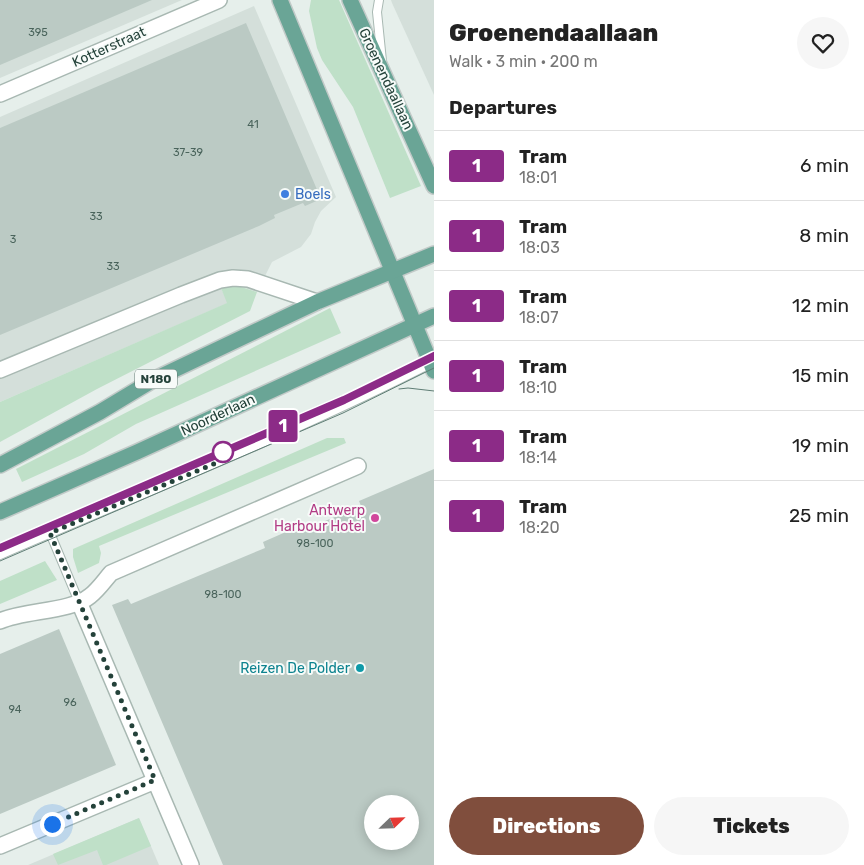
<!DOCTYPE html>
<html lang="en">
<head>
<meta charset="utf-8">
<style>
	:root { --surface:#fff; --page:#f6f6f6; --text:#222; --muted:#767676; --line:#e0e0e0; --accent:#804e3d }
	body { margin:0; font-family:Rubik,sans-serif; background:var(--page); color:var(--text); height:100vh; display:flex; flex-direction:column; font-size:19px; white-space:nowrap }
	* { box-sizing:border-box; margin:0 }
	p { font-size:16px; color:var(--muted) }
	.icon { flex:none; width:28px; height:28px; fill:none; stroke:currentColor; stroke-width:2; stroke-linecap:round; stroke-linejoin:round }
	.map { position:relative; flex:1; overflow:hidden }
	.panel { display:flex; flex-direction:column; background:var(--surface); width:430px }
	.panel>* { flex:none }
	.badge { padding:0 10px; border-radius:4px; font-size:18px; line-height:32px }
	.needle { width:32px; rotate:67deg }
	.fabs { position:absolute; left:364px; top:795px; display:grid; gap:10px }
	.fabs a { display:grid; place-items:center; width:55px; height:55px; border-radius:50%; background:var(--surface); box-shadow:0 2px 12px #0003; font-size:25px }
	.you { position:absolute; width:25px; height:25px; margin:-12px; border:4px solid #fff; border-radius:50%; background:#1a73e8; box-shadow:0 0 0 8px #1a73e833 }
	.map>.badge { position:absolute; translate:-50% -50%; box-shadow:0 0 0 2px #fff }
	h2 { padding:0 15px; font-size:19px; line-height:45px }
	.round { display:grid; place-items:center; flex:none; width:52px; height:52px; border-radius:26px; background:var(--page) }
	.headline { display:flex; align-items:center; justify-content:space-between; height:85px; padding:0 15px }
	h1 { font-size:24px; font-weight:800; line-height:38px }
	.action { display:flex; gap:10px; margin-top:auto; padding:10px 15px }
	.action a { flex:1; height:58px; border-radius:30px; background:var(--accent); color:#fff; font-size:20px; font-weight:800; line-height:58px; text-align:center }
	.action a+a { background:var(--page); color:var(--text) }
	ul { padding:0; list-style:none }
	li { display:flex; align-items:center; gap:15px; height:70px; padding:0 15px; border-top:1px solid var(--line) }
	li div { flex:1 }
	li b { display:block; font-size:19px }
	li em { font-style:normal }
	li .badge { min-width:55px; font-weight:700; text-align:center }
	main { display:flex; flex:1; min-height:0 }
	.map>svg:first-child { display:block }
	.built { fill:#d4dfda }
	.green { fill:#bfe0c8 }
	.building { fill:#bbcac4; fill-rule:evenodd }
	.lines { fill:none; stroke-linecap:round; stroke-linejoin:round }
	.service-casing { stroke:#a8b8b2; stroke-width:10 }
	.minor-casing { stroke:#a8b8b2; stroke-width:18 }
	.primary-casing { stroke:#c2cac8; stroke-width:18 }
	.service { stroke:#fff; stroke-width:8 }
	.minor { stroke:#fff; stroke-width:15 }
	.primary { stroke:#6aa596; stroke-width:15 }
	.tram { stroke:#5f7d75; stroke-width:1 }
	.line-casing { stroke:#fff; stroke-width:11 }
	.line { stroke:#8c2b87; stroke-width:8 }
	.walk { stroke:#24423a; stroke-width:5; stroke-dasharray:0 9 }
	.shop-dot { fill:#3f7fe0; stroke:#f7fbf9; stroke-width:2 }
	.stop-dot { fill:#fff; stroke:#8c2b87; stroke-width:2.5 }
	.hotel-dot { fill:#d1479c; stroke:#f7fbf9; stroke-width:2 }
	.culture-dot { fill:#0f9aa8; stroke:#f7fbf9; stroke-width:2 }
	.labels { text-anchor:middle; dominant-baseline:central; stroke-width:4; stroke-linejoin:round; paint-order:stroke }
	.number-label { font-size:11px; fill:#4a645c }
	.shield { fill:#f7fbf9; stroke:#637a73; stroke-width:1 }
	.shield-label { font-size:12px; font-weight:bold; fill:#24423a }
	.street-label { font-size:14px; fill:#24423a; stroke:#f7fbf9 }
	.shop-label { font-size:14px; fill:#366cbe; stroke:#f7fbf9; text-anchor:start }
	.hotel-label { font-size:14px; fill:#b23c85; stroke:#f7fbf9; text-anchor:end }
	.culture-label { font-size:14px; fill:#0d838f; stroke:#f7fbf9; text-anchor:end }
</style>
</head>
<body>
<main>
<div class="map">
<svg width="434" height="865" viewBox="0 0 434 865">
	<rect width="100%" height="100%" fill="#e6efeb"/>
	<!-- built -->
	<g class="built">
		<path d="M0,0H182L0,78Z"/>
		<path d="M391,0H434V95L392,3Z"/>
		<path d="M254,6L336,197L321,211L315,222L311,234L301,247L272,262L257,292L235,285L221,288L228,303L0,402V117Z"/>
		<path d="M139,818L159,865H28Z"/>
	</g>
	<!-- green -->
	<g class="green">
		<path d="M311,0H339L421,186L390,198L353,107L322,60L317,48L309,11Z"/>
		<path d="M235,285L257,292L250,311L97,389L0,442V402L227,303L221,288Z"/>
		<path d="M330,308L341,333L136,424L84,454L22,482L16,469Z"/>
		<path d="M327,438H344L346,443L99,546L101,553L99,563L78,573L73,557V549Z"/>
		<path d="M45,561L57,580L0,604V581Z"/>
		<path d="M139,818L151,846L106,865H103L97,850L58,865L53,854Z"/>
	</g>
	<!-- building -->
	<g class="building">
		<path d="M0,0H152L0,65Z"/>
		<path d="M246,23L321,199L305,206L303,203L274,215L275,218L259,226L0,335V128Z"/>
		<path d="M434,469V865H223L112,605L128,599L131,604L265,548L263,542L304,524L306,529L361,506L359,501ZM372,804H410V841H372Z"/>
		<path d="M59,629L116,765L0,814V654Z"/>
	</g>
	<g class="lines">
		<defs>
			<g id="service">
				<path d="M379,0L377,12L382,61"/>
				<path d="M50,533L79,602"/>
				<path d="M0,555C145,492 292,435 432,363"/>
			</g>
			<g id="minor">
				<path d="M0,94L219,0"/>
				<path d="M0,370L181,295L220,280L233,278L248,279L317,302"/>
				<path d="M79,602L191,865"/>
				<path d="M0,621C25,610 71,612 90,596C98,590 104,581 111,573L358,466"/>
				<path d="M0,846L155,781"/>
			</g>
			<g id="primary">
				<path d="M280,0L434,371"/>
				<path d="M350,0L434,186"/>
				<path d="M0,465L100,412L153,380L317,302L434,254"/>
				<path d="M0,512L137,452L434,316"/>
			</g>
		</defs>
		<!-- service casing -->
		<use href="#service" class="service-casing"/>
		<!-- minor casing -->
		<use href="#minor" class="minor-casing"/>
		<!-- primary casing -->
		<use href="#primary" class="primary-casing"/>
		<!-- service -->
		<use href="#service" class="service"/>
		<!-- minor -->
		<use href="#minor" class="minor"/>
		<!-- primary -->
		<use href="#primary" class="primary"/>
		<!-- tram -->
		<g class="tram">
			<path d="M399,389L408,388L434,391"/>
			<path d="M0,548L344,400L434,356"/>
			<path d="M0,561L343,413L434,368"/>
		</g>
	</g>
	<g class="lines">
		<defs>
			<path id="line" d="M0,548L344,400L434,356"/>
		</defs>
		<!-- line casing -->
		<use href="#line" class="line-casing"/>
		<!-- line -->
		<use href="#line" class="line"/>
		<!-- walk -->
		<path class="walk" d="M52,824L155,780L50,533L223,460V452"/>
	</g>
	<!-- markers -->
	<circle class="shop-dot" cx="285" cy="194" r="5"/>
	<circle class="stop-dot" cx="223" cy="452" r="10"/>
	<circle class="hotel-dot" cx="375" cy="518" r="5"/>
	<circle class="culture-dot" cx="360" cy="668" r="5"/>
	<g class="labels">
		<!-- number labels -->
		<g class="number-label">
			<text x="38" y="32">395</text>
			<text x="253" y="124">41</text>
			<text x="188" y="152">37-39</text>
			<text x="96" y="216">33</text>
			<text x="13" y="239">3</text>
			<text x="113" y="266">33</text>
			<text x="315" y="543">98-100</text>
			<text x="223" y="594">98-100</text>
			<text x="70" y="702">96</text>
			<text x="15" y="709">94</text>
		</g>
		<!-- shield labels -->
		<rect class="shield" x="135" y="369.5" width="42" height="19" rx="4"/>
		<g class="shield-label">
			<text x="156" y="379">N180</text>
		</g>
		<!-- street labels -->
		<g class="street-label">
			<text transform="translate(109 47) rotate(-24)">Kotterstraat</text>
			<text transform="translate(386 79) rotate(65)">Groenendaallaan</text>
			<text transform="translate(218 415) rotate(-25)">Noorderlaan</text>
		</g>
		<!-- shop labels -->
		<g class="shop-label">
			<text x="295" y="194">Boels</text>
		</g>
		<!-- hotel labels -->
		<g class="hotel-label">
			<text x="365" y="510">Antwerp<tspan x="365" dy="16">Harbour Hotel</tspan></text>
		</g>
		<!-- culture labels -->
		<g class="culture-label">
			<text x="350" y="668">Reizen De Polder</text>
		</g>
	</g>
</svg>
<div class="fabs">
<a><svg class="needle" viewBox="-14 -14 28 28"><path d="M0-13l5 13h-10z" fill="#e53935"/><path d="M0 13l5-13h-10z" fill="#767676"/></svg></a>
</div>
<div class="you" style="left:52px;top:824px"></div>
<b class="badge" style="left:283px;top:426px;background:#8c2b87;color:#fff">1</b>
</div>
<section class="panel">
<div class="headline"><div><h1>Groenendaallaan</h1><p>Walk · 3 min · 200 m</p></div><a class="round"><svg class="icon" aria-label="heart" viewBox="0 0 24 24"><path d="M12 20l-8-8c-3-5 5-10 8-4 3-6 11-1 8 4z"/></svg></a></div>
<h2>Departures</h2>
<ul>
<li><span class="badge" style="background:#8c2b87;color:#fff">1</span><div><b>Tram</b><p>18:01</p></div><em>6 min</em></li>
<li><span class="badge" style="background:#8c2b87;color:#fff">1</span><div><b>Tram</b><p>18:03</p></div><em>8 min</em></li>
<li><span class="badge" style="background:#8c2b87;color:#fff">1</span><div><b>Tram</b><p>18:07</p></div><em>12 min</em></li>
<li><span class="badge" style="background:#8c2b87;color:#fff">1</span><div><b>Tram</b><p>18:10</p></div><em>15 min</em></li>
<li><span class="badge" style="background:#8c2b87;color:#fff">1</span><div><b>Tram</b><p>18:14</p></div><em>19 min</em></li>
<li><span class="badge" style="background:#8c2b87;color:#fff">1</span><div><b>Tram</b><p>18:20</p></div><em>25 min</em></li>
</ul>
<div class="action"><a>Directions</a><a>Tickets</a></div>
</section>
</main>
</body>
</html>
